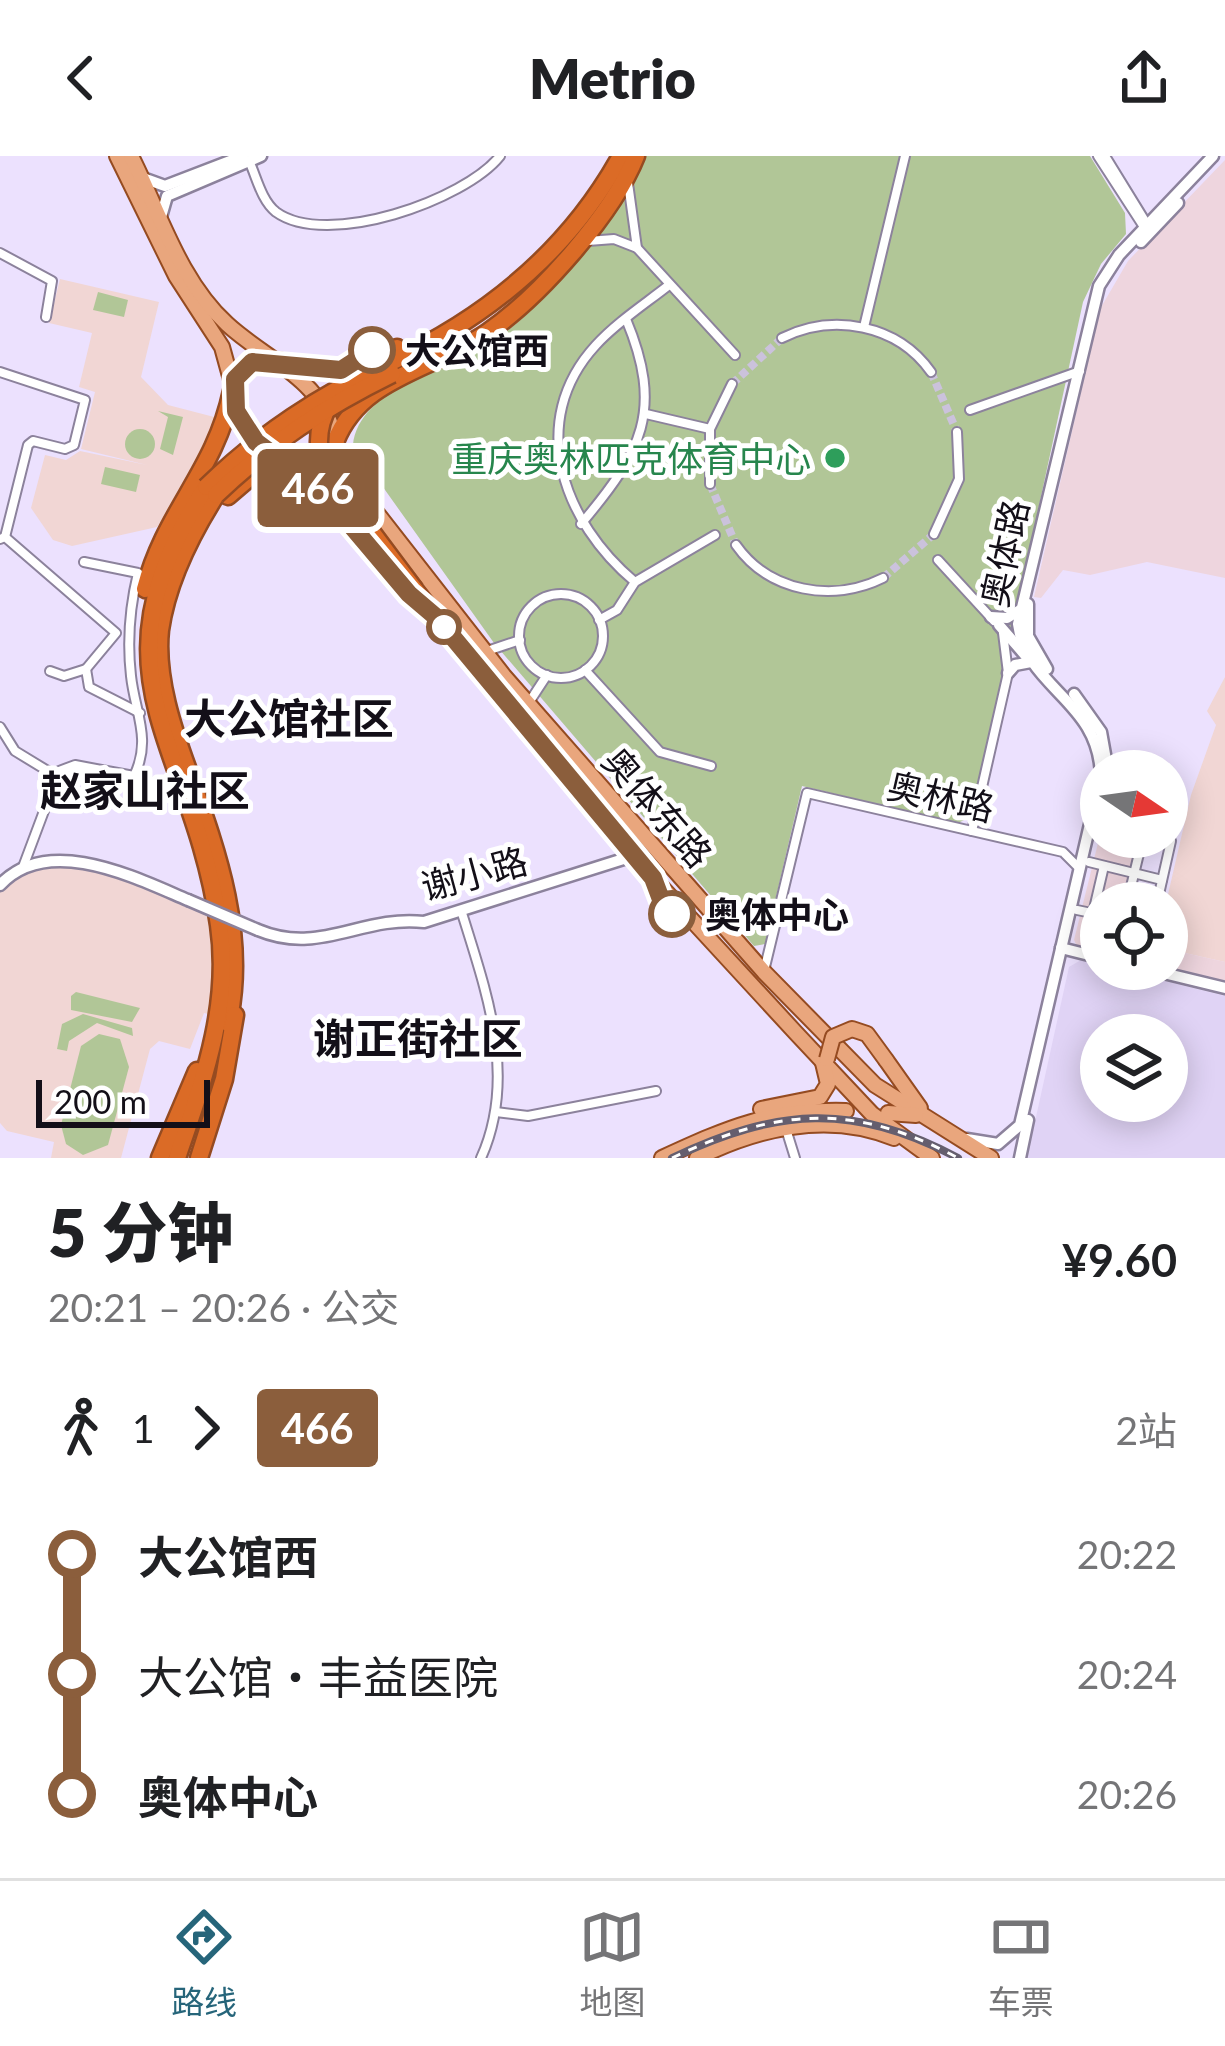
<!DOCTYPE html>
<html lang="zh">
<head>
<meta charset="utf-8">
<style>
	:root { --surface:#fff; --page:#f6f6f6; --text:#202124; --muted:#757577; --line:#e0e0e0; --accent:#26657a }
	body { margin:0; font-family:Lato,"Noto Sans SC",sans-serif; background:var(--page); color:var(--text); height:100vh; display:flex; flex-direction:column; font-size:45px; white-space:nowrap }
	* { box-sizing:border-box; margin:0 }
	p { font-size:39px; color:var(--muted) }
	.icon { flex:none; width:66px; height:66px; fill:none; stroke:currentColor; stroke-width:2; stroke-linecap:round; stroke-linejoin:round }
	.map { position:relative; height:1002px; overflow:hidden }
	.sheet { display:flex; flex-direction:column; background:var(--surface); flex:1 }
	.sheet>* { flex:none }
	.badge { padding:0 24px; border-radius:9px; font-size:42px; line-height:78px }
	.needle { width:78px; rotate:103deg }
	.controls { position:absolute; left:1080px; top:594px; display:grid; gap:24px }
	.controls a { display:grid; place-items:center; width:108px; height:108px; border-radius:50%; background:var(--surface); box-shadow:0 6px 30px #0003; font-size:60px }
	.scale { position:absolute; left:36px; bottom:30px; width:174px; box-sizing:border-box; padding-left:12px; border:6px solid #130f18; border-top:0; font-size:33px; line-height:42px; white-space:nowrap; color:#130f18; -webkit-text-stroke:9px #fff; paint-order:stroke }
	.map>.badge { position:absolute; translate:-50% -50%; box-shadow:0 0 0 6px #fff }
	.legs { display:flex; align-items:center; gap:18px; height:132px; padding:0 48px; font-size:39px }
	.legs p { margin-inline-start:auto }
	.head { display:flex; align-items:center; justify-content:space-between; height:204px; padding:0 48px }
	h1 { font-size:66px; font-weight:800; line-height:90px }
	ul { padding:0 48px; list-style:none }
	li { display:flex; align-items:center; gap:42px; height:120px; font-size:45px }
	li i { display:grid; place-items:center; width:18px; height:100%; margin:0 15px; background:currentColor }
	li i::after { content:''; width:30px; height:30px; margin:-15px; border:9px solid; border-radius:50%; background:var(--surface) }
	li p { margin-inline-start:auto }
	li:first-child i { background:linear-gradient(#0000 50%,currentColor 0) }
	li:last-child i { background:linear-gradient(currentColor 50%,#0000 0) }
	header { display:flex; justify-content:space-between; align-items:center; height:156px; padding:0 48px; background:var(--surface); font-size:54px; font-weight:800 }
	.tab-bar { display:flex; justify-content:space-around; align-items:center; height:168px; border-top:3px solid var(--line); background:var(--surface); font-size:33px; color:var(--muted) }
	.tab-bar a { display:grid; justify-items:center; gap:6px }
	.tab-bar .selected { color:var(--accent) }
	.map>svg:first-child { display:block }
	.commercial { fill:#eed5de }
	.built { fill:#e0d3f5; fill-rule:evenodd }
	.education { fill:#f1d6d4 }
	.green { fill:#b1c697 }
	.lines { fill:none; stroke-linecap:round; stroke-linejoin:round }
	.street-tunnel { stroke:#cbc2dc; stroke-width:8; stroke-dasharray:8 4; stroke-linecap:butt }
	.street-casing { stroke:#8c829c; stroke-width:12 }
	.secondary-casing { stroke:#8c829c; stroke-width:15 }
	.primary-casing { stroke:#954b21; stroke-width:18 }
	.highway-casing { stroke:#954b21; stroke-width:21 }
	.street { stroke:#fff; stroke-width:8 }
	.secondary { stroke:#fff; stroke-width:10 }
	.primary { stroke:#e9a67d; stroke-width:14 }
	.highway { stroke:#db6b26; stroke-width:16 }
	.rail-casing { stroke:#655e6e; stroke-width:8 }
	.rail { stroke:#fff; stroke-width:3; stroke-dasharray:9; stroke-linecap:butt }
	.secondary-bridge-casing { stroke:#8c829c; stroke-width:15; stroke-linecap:butt }
	.primary-bridge-casing { stroke:#954b21; stroke-width:18; stroke-linecap:butt }
	.highway-bridge-casing { stroke:#954b21; stroke-width:21; stroke-linecap:butt }
	.secondary-bridge { stroke:#fff; stroke-width:10 }
	.primary-bridge { stroke:#e9a67d; stroke-width:14 }
	.highway-bridge { stroke:#db6b26; stroke-width:16 }
	.line-1-casing { stroke:#fff; stroke-width:27 }
	.line-1 { stroke:#8b5e3c; stroke-width:18 }
	.stop-1-dot { fill:#fff; stroke:#8b5e3c; stroke-width:6 }
	.leisure-dot { fill:#2e9e5b; stroke:#fff; stroke-width:4.5 }
	.labels { text-anchor:middle; dominant-baseline:central; stroke-width:10; stroke-linejoin:round; paint-order:stroke }
	.stop-label { font-size:36px; font-weight:bold; fill:#130f18; stroke:#fff; text-anchor:start }
	.leisure-label { font-size:36px; fill:#27864d; stroke:#fff; text-anchor:end }
	.street-label { font-size:36px; fill:#130f18; stroke:#fff }
	.quarter-label { font-size:42px; font-weight:bold; fill:#130f18; stroke:#fff }
</style>
</head>
<body>
<header><svg class="icon" aria-label="back" viewBox="0 0 24 24"><path d="M15 5l-7 7 7 7"/></svg>Metrio<svg class="icon" aria-label="share" viewBox="0 0 24 24"><path d="M12 15V3M7 8l5-5 5 5M5 13v7h14v-7"/></svg></header>
<div class="map">
<svg width="1225" height="1002" viewBox="0 0 1225 1002">
	<rect width="100%" height="100%" fill="#ece1fe"/>
	<!-- commercial -->
	<g class="commercial">
		<path d="M1225,4V422L1147,406L1090,419L1063,414L1041,442L1034,441L1100,153L1128,105Z"/>
		<path d="M1101,675V681H1139L1123,747H1101V796L1077,790L1074,784Z"/>
		<path d="M1167,793L1225,806V825L1167,811Z"/>
	</g>
	<!-- built -->
	<path class="built" d="M1081,804L1225,840V1002H1027L1069,811ZM1101,879H1167V945H1101Z"/>
	<!-- education -->
	<g class="education">
		<path d="M60,123L159,146L141,221L168,249L218,262L194,320L157,371L72,390L53,384L31,352L45,299L66,304L80,295L147,309L81,293L95,236L79,231L92,177L49,167Z"/>
		<path d="M1225,521V806L1167,793L1166,747L1191,639L1216,569L1207,555Z"/>
		<path d="M69,708L134,725L217,764V860L204,857L190,893L159,885L150,893L121,1002H51L54,986L7,975L0,967V735L25,716Z"/>
	</g>
	<!-- green -->
	<g class="green">
		<path d="M643,0H1090L1125,57L1126,78L1101,108L1083,146L972,660L958,667L802,630L765,788L754,790L494,487L353,289C359,232 448,213 493,185C557,144 600,61 643,0Z"/>
		<path d="M98,136L128,144L124,161L93,154Z"/>
		<path d="M158,255L183,261L173,299L160,293L168,261Z"/>
		<circle cx="140" cy="288" r="15"/>
		<path d="M105,311L140,319L136,336L101,328Z"/>
		<path d="M76,836L140,852L132,866L71,854V840Z"/>
		<path d="M83,858L132,872L133,880L97,867L69,885L67,895L57,893L62,868Z"/>
		<path d="M99,878L120,883L129,911L108,989L83,999L66,988L61,969L81,890Z"/>
	</g>
	<g class="lines">
		<!-- street-tunnel -->
		<g class="street-tunnel">
			<path d="M931,216L957,276"/>
			<path d="M732,228L782,182"/>
			<path d="M710,328L736,389"/>
			<path d="M883,422L934,378"/>
		</g>
		<defs>
			<g id="street">
				<path d="M1098,0L1146,74"/>
				<path d="M1105,0L1145,65"/>
				<path d="M250,7C257,23 262,45 276,56C327,93 465,44 500,0"/>
				<path d="M588,85L614,83L637,92L628,27"/>
				<path d="M637,92L735,199"/>
				<path d="M0,97L52,125L46,161"/>
				<path d="M864,171L905,0"/>
				<path d="M782,182C833,157 897,168 931,216"/>
				<path d="M0,216L85,244L74,289L65,293L33,285L28,289L5,381"/>
				<path d="M970,254L1080,215"/>
				<path d="M646,258L710,273"/>
				<path d="M710,328V273L732,228"/>
				<path d="M581,368C642,296 664,254 626,163"/>
				<path d="M934,378L959,323L957,276"/>
				<path d="M0,383L5,381L116,477L86,513"/>
				<path d="M736,389C769,436 833,447 883,422"/>
				<path d="M938,404L994,465"/>
				<path d="M635,426C564,367 525,266 596,189C617,166 645,148 669,129"/>
				<circle cx="561" cy="480" r="42"/>
				<path d="M599,464L617,454L635,426L715,379"/>
				<path d="M487,495L520,484"/>
				<path d="M585,514L660,596L711,610"/>
				<path d="M50,515L64,520L86,513L89,531L140,557"/>
				<path d="M528,548L547,519"/>
				<path d="M0,571L15,595L56,620"/>
				<path d="M972,675L1008,517L1003,477"/>
				<path d="M1155,681L1171,685L1157,747"/>
				<path d="M1089,706L1162,724"/>
				<path d="M23,711L59,615L75,609L134,620C152,583 135,557 131,520C127,485 130,450 138,417L84,406"/>
				<path d="M1127,747L1143,681"/>
				<path d="M461,754C486,835 518,920 481,1002"/>
				<path d="M1077,754L1101,759"/>
				<path d="M1093,757L1104,710"/>
				<path d="M764,815L807,637L1063,696L1080,713"/>
				<path d="M496,956L528,960L656,935"/>
				<path d="M786,973L795,1002"/>
			</g>
			<g id="secondary">
				<path d="M143,22L165,30L243,0"/>
				<path d="M161,61L167,40L261,0"/>
				<path d="M1141,86L1178,47"/>
				<path d="M1028,448V480L1047,513"/>
				<path d="M991,461L1007,462L1020,454"/>
				<path d="M999,469L1031,506L1015,509L1008,517"/>
				<path d="M1074,538L1101,576L1108,615"/>
				<path d="M0,729C48,677 136,722 188,744"/>
				<path d="M258,774C320,800 361,759 424,766L633,700"/>
				<path d="M1061,792L1101,802"/>
				<path d="M1147,813L1225,832"/>
				<path d="M967,983L998,988L1020,969L1101,621C1100,544 1027,534 1018,468L1099,130L1119,99L1213,0"/>
				<path d="M1020,1002L1028,964"/>
			</g>
			<g id="primary">
				<path d="M117,0L176,120L222,191L244,271L278,306L322,335L395,421"/>
				<path d="M131,0C160,57 179,124 227,168C268,206 327,224 335,287"/>
				<path d="M233,230L252,206H275"/>
				<path d="M335,286L369,347L504,520L764,816L875,929L991,1002"/>
				<path d="M432,457L633,700L795,876L872,958L932,1002"/>
				<path d="M886,904L920,952"/>
				<path d="M761,953L820,941L828,928L823,907"/>
				<path d="M888,957L916,959"/>
				<path d="M662,1002C729,971 771,953 846,955"/>
				<path d="M697,1002C758,972 828,955 894,982"/>
			</g>
			<g id="highway">
				<path d="M279,206L341,214L397,192"/>
				<path d="M389,207C486,162 568,96 621,0"/>
				<path d="M335,286C361,220 432,215 488,176C539,141 613,58 636,0"/>
				<path d="M216,339C190,380 167,425 160,474C155,521 173,574 189,617C218,698 247,780 228,867"/>
				<path d="M228,340L249,322L299,318"/>
				<path d="M145,433C165,355 215,316 232,235"/>
				<path d="M415,434L437,461"/>
				<path d="M160,1002L197,915"/>
				<path d="M177,1002C203,925 231,851 219,769C192,583 84,522 206,331"/>
				<path d="M199,1002L224,923L235,859"/>
			</g>
		</defs>
		<!-- street casing -->
		<use href="#street" class="street-casing"/>
		<!-- secondary casing -->
		<use href="#secondary" class="secondary-casing"/>
		<!-- primary casing -->
		<use href="#primary" class="primary-casing"/>
		<!-- highway casing -->
		<use href="#highway" class="highway-casing"/>
		<!-- street -->
		<use href="#street" class="street"/>
		<!-- secondary -->
		<use href="#secondary" class="secondary"/>
		<!-- primary -->
		<use href="#primary" class="primary"/>
		<!-- highway -->
		<use href="#highway" class="highway"/>
		<defs>
			<path id="rail" d="M672,1002C777,952 854,946 958,1002"/>
		</defs>
		<!-- rail casing -->
		<use href="#rail" class="rail-casing"/>
		<!-- rail -->
		<use href="#rail" class="rail"/>
		<defs>
			<path id="secondary-bridge" d="M188,744L258,774"/>
			<path id="primary-bridge" d="M827,903L833,881L852,873L867,878L886,904"/>
			<g id="highway-bridge">
				<path d="M344,228C322,253 313,279 323,311L415,434"/>
				<path d="M206,331C262,277 319,240 389,207"/>
				<path d="M216,339C270,287 325,251 392,218"/>
			</g>
		</defs>
		<!-- secondary-bridge casing -->
		<use href="#secondary-bridge" class="secondary-bridge-casing"/>
		<!-- primary-bridge casing -->
		<use href="#primary-bridge" class="primary-bridge-casing"/>
		<!-- highway-bridge casing -->
		<use href="#highway-bridge" class="highway-bridge-casing"/>
		<!-- secondary-bridge -->
		<use href="#secondary-bridge" class="secondary-bridge"/>
		<!-- primary-bridge -->
		<use href="#primary-bridge" class="primary-bridge"/>
		<!-- highway-bridge -->
		<use href="#highway-bridge" class="highway-bridge"/>
	</g>
	<g class="lines">
		<defs>
			<path id="line-1" d="M372,194L341,214L252,206L235,223L236,255L256,286L322,335L409,438L436,461L653,722L662,746L672,758"/>
		</defs>
		<!-- line-1 casing -->
		<use href="#line-1" class="line-1-casing"/>
		<!-- line-1 -->
		<use href="#line-1" class="line-1"/>
	</g>
	<!-- markers -->
	<g class="stop-1-dot">
		<circle cx="372" cy="194" r="21"/>
		<circle cx="444" cy="471" r="15"/>
		<circle cx="672" cy="758" r="21"/>
	</g>
	<circle class="leisure-dot" cx="835" cy="302" r="12"/>
	<g class="labels">
		<!-- stop labels -->
		<g class="stop-label">
			<text x="405" y="194">大公馆西</text>
			<text x="705" y="758">奥体中心</text>
		</g>
		<!-- leisure labels -->
		<g class="leisure-label">
			<text x="811" y="302">重庆奥林匹克体育中心</text>
		</g>
		<!-- street labels -->
		<g class="street-label">
			<text transform="translate(1004 397) rotate(-78)">奥体路</text>
			<text transform="translate(941 640) rotate(13)">奥林路</text>
			<text transform="translate(658 651) rotate(49)">奥体东路</text>
			<text transform="translate(474 717) rotate(-15)">谢小路</text>
		</g>
		<!-- quarter labels -->
		<g class="quarter-label">
			<text x="289" y="562">大公馆社区</text>
			<text x="145" y="634">赵家山社区</text>
			<text x="418" y="882">谢正街社区</text>
		</g>
	</g>
</svg>
<div class="controls">
<a><svg class="needle" viewBox="-14 -14 28 28"><path d="M0-13l5 13h-10z" fill="#e53935"/><path d="M0 13l5-13h-10z" fill="#757577"/></svg></a>
<a><svg class="icon" aria-label="locate" viewBox="0 0 24 24"><circle cx="12" cy="12" r="6"/><path d="M12 2v4M12 18v4M2 12h4M18 12h4"/></svg></a>
<a><svg class="icon" aria-label="layers" viewBox="0 0 24 24"><path d="M12 4l9 5-9 5-9-5zM3 14l9 5 9-5"/></svg></a>
</div>
<div class="scale">200 m</div>
<b class="badge" style="left:318px;top:332px;background:#8b5e3c;color:#fff">466</b>
</div>
<section class="sheet">
<div class="head"><div><h1>5 分钟</h1><p>20:21 – 20:26 · 公交</p></div><b>¥9.60</b></div>
<div class="legs"><svg class="icon" aria-label="walk" viewBox="0 0 24 24"><circle cx="13" cy="4" r="2"/><path d="M13 8l-2 6 4 7M11 14l-3 7M7 12l3-4h3l4 4"/></svg>1<svg class="icon" aria-label="forward" viewBox="0 0 24 24"><path d="M9 5l7 7-7 7"/></svg><b class="badge" style="background:#8b5e3c;color:#fff">466</b><p>2站</p></div>
<ul>
<li><i style="color:#8b5e3c"></i><b>大公馆西</b><p>20:22</p></li>
<li><i style="color:#8b5e3c"></i><span>大公馆‧丰益医院</span><p>20:24</p></li>
<li><i style="color:#8b5e3c"></i><b>奥体中心</b><p>20:26</p></li>
</ul>
</section>
<nav class="tab-bar">
<a class="selected"><svg class="icon" aria-label="directions" viewBox="0 0 24 24"><path d="M12 3l9 9-9 9-9-9zM9 14v-3h6M13 9l2 2-2 2"/></svg>路线</a>
<a><svg class="icon" aria-label="map" viewBox="0 0 24 24"><path d="M3 6l6-2 6 2 6-2v14l-6 2-6-2-6 2zM9 4v14M15 6v14"/></svg>地图</a>
<a><svg class="icon" aria-label="tickets" viewBox="0 0 24 24"><path d="M3 7h18v10H3zM15 7v10"/></svg>车票</a>
</nav>
</body>
</html>
